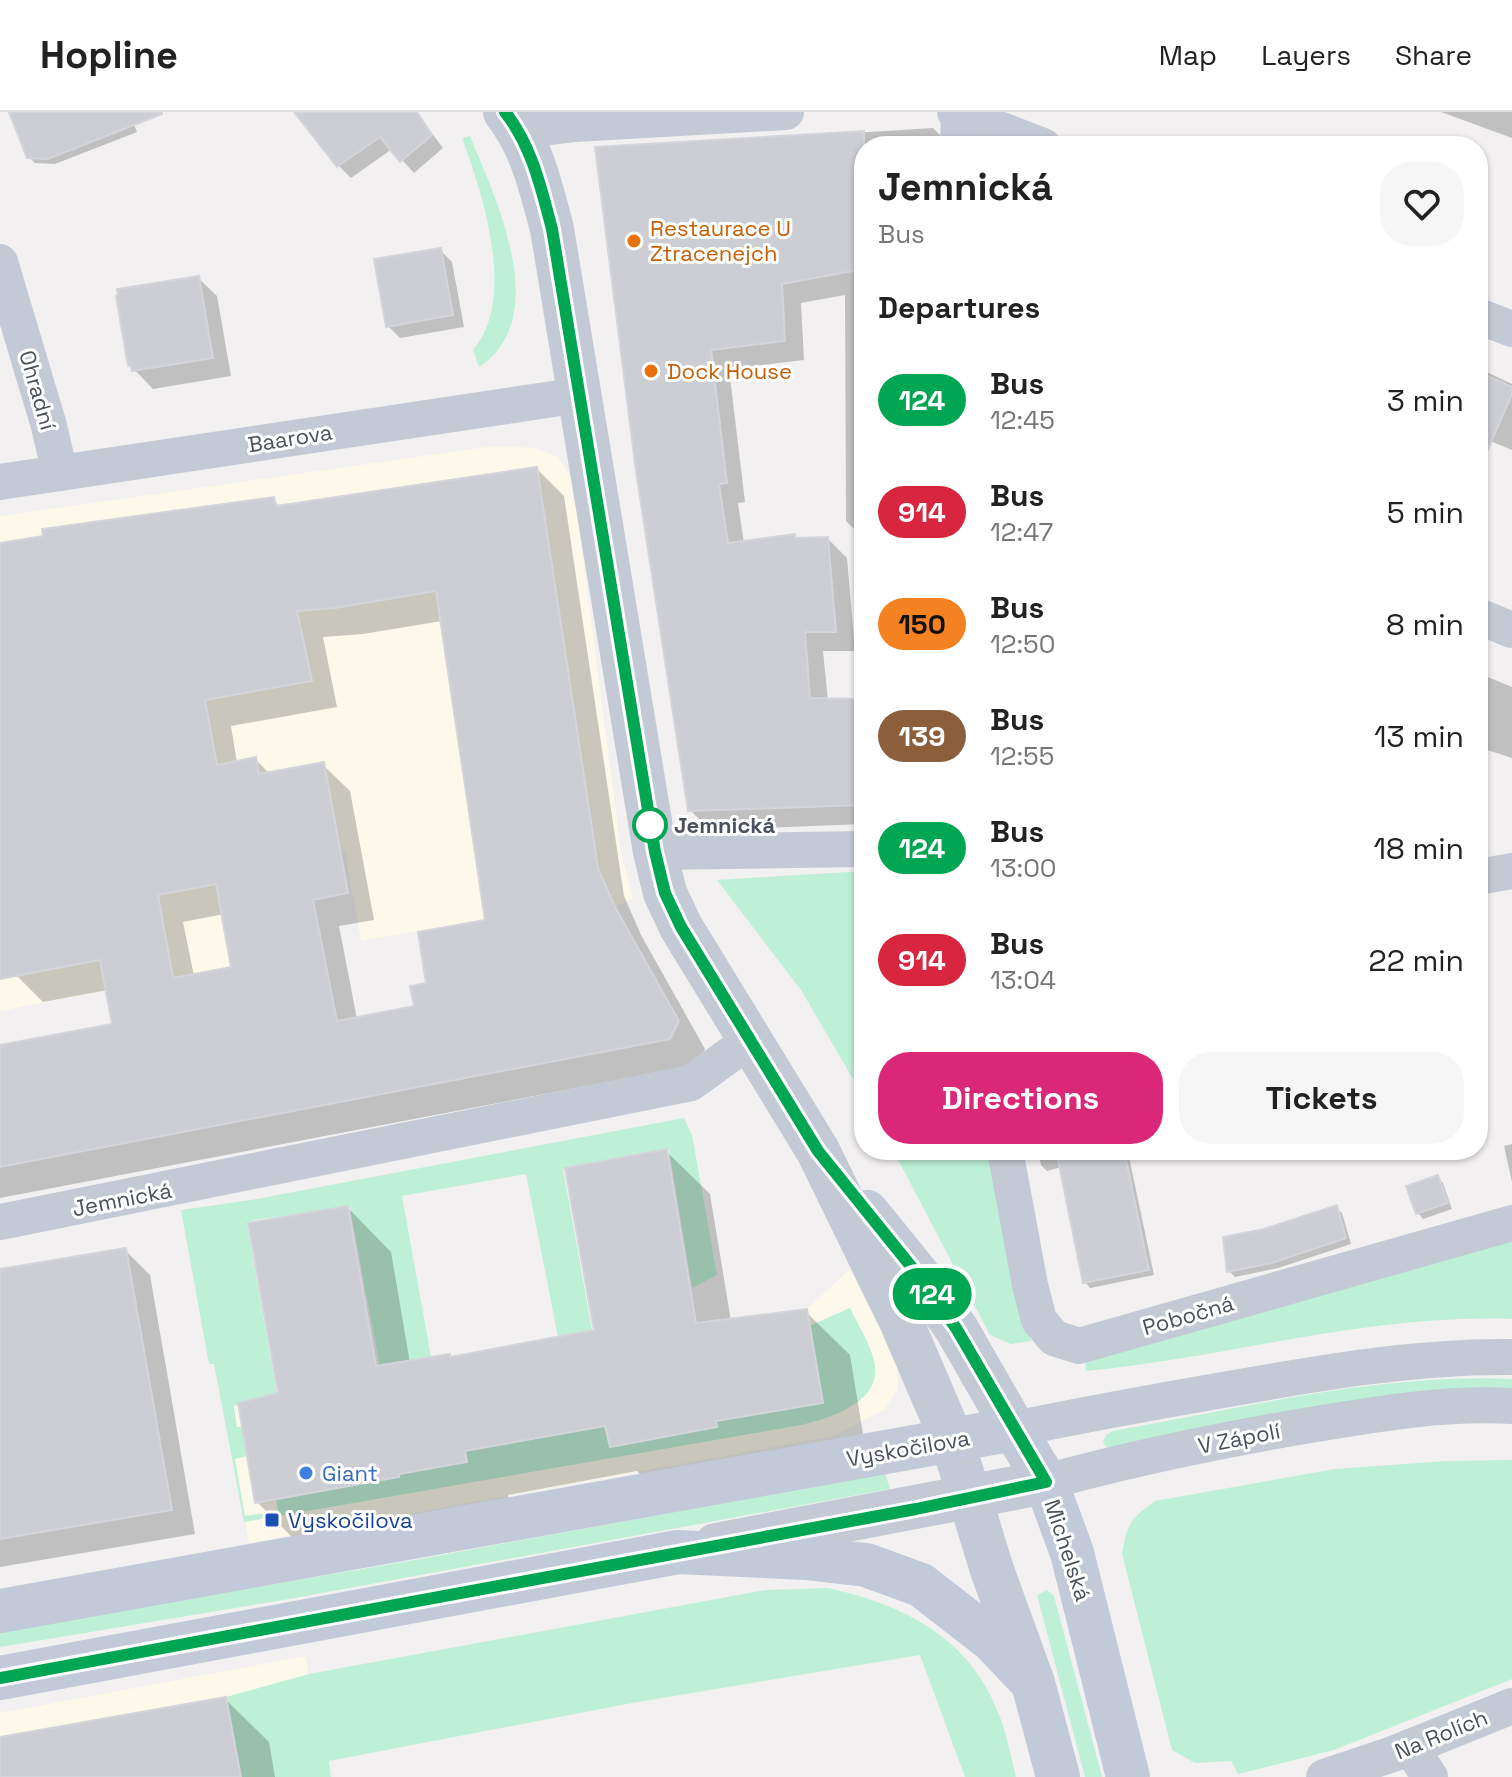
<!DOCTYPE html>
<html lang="en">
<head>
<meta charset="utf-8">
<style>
	:root { --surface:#fff; --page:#f6f6f6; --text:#222; --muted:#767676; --line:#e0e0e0; --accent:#db2777 }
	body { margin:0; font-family:"Space Grotesk",sans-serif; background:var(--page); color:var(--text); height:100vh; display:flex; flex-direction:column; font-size:30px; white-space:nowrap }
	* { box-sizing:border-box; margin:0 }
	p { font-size:26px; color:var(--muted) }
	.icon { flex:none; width:44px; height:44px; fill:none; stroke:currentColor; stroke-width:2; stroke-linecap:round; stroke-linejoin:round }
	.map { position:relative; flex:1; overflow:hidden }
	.sheet { position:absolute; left:854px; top:24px; width:634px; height:1024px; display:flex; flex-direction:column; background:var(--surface); border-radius:32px; box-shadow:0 2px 6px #0004 }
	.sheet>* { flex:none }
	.badge { padding:0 16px; border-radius:26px; font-size:28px; line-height:52px }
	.map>.badge { position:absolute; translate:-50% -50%; box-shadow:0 0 0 4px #fff }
	h2 { padding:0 24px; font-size:30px; line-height:72px }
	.round { display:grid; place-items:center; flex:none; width:84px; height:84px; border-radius:32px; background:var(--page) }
	.headline { display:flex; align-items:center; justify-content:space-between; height:136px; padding:0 24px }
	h1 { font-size:38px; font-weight:700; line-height:60px }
	.button { display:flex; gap:16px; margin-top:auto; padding:16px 24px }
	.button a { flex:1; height:92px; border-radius:32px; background:var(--accent); color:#fff; font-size:32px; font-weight:700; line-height:92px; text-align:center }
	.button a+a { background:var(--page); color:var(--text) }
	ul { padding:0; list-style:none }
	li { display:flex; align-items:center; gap:24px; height:112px; padding:0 24px }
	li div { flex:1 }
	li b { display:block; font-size:30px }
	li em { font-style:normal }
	li .badge { min-width:88px; font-weight:700; text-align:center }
	header { display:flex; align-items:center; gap:48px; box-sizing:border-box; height:112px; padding:0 40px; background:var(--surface); border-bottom:2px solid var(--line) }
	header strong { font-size:38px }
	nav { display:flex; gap:44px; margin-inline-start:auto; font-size:28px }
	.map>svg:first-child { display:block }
	.commercial { fill:#fcf9ea }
	.green { fill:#bef0d7 }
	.shadow { fill:#0003; fill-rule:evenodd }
	.building { fill:#cdced4; stroke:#d4d5db; stroke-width:2; fill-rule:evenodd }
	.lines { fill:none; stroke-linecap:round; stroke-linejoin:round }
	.minor { stroke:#c3cad5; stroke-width:36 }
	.tertiary { stroke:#c3cad5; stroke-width:44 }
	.secondary { stroke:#c2cad9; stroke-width:44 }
	.line-casing { stroke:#fff; stroke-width:18 }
	.line { stroke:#00a651; stroke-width:12 }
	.food-dot { fill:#e8710a; stroke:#fff; stroke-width:3 }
	.stop-dot { fill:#fff; stroke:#00a651; stroke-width:4 }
	.shop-dot { fill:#3f7fe0; stroke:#fff; stroke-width:3 }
	.transit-dot { fill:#1a4fb4; stroke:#fff; stroke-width:3 }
	.labels { text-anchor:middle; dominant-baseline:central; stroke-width:6; stroke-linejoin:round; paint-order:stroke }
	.food-label { font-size:22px; fill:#c56008; stroke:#fff; text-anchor:start }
	.street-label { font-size:22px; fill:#48515d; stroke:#fff }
	.stop-label { font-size:22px; font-weight:bold; fill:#48515d; stroke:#fff; text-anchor:start }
	.shop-label { font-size:22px; fill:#366cbe; stroke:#fff; text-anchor:start }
	.transit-label { font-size:22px; fill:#164399; stroke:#fff; text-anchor:start }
</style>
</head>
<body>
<header>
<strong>Hopline</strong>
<nav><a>Map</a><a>Layers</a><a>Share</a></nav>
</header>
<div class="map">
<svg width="1512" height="1665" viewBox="0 0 1512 1665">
	<rect width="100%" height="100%" fill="#f2f0f0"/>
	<!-- commercial -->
	<g class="commercial">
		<path d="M494,334L536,336L558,345L573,369L621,740L633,786L615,795L517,802L361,829L345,738L215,760L231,855L0,899V404Z"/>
		<path d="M850,1157L897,1252L898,1277L884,1298L833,1324L249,1431L222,1294L411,1248L450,1242L451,1244L558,1225L704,1247L698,1210L807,1197Z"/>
		<path d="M305,1544L331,1665H0V1601Z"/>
	</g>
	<!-- green -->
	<g class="green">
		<path d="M470,24C495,85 554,206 479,255L473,238C517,187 483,82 462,26Z"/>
		<path d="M864,759V962L853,967L801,878L717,768Z"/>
		<path d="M684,1006L692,1023L717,1163L692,1176L669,1037L563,1057L593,1224L558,1225L526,1062L402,1084L431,1245L381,1261L350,1095L254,1108L247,1113L277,1283L256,1286L234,1294L237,1315H242L247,1344L235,1347L245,1404L278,1399L276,1387L466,1350L465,1336L501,1333L605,1314L610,1335L716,1315V1309L809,1214L850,1196C858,1213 870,1231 874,1249C884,1290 830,1306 801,1313L244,1410L214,1252H209L181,1098L251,1088Z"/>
		<path d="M893,1038H990L1031,1229L1011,1232L990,1223Z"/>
		<path d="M1512,1124V1207C1368,1202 1229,1245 1086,1259L1085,1244Z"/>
		<path d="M1512,1267V1285L1116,1336L1106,1335L1103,1330L1106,1323L1113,1319C1242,1296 1380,1261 1512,1267Z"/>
		<path d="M1512,1348V1567L1334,1638L1238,1662L1231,1649L1195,1651L1172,1638L1122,1442C1127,1412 1130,1407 1155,1389L1335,1357L1446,1349Z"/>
		<path d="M885,1361L890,1377L289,1487L0,1535V1519L420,1447Z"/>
		<path d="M828,1476C905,1493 971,1526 1000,1605C1007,1624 1011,1645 1016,1665H965L920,1543L632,1591L329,1649L331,1665H241L226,1585L309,1562L766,1478Z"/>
		<path d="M1047,1478L1054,1484L1102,1665H1085L1037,1483Z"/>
	</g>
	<!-- shadow -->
	<g class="shadow">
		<path d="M11,0H129L137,20L55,52L35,51L29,45Z"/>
		<path d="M302,0H416L443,36L414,61L392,37L351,66L339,54Z"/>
		<path d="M1441,0H1512V26Z"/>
		<path d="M933,16L951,34H864V427L846,409L845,183L801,191L804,248L729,257L745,390L738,391L744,431L794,424L798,428L828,427L847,446L855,539H823L828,589H864V712L710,718L690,698L597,37Z"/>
		<path d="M440,138L452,150L464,215L400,226L388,214Z"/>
		<path d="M198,166L217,184L231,264L153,277L130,253Z"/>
		<path d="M1478,256L1512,272V338L1478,324Z"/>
		<path d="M537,357L564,384L624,784L641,823L705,937L697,953L0,1086V936L115,913L108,878L43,890L16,863L0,866V433L273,387L281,396ZM442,509L487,809L428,873L416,895L357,907L339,814L374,808L350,679L323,653L270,662L255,647L237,651L231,614L337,595L323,525L363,522ZM224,802L234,857L194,864L183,810Z"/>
		<path d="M1478,561L1512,575V646L1478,635Z"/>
		<path d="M1478,824L1488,879L1478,881Z"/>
		<path d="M1512,1032V1070L1504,1034Z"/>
		<path d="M1038,1038H1082L1083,1046L1123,1039L1129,1045L1154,1163L1090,1176L1085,1170L1061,1055L1047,1059L1041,1053Z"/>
		<path d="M666,1039L710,1082L731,1209L806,1200L850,1243L865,1334L655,1378L637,1359L508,1383L509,1393L300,1433L257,1390L281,1282L348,1096L391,1140L410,1251L451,1246L596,1220Z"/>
		<path d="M1437,1065L1443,1071L1452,1097L1423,1107L1418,1101Z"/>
		<path d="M1336,1096L1342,1101L1351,1132L1278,1156L1235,1165L1229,1159L1265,1119Z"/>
		<path d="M126,1139L150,1163L195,1422L0,1455V1159Z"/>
		<path d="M225,1587L269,1630L275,1665H0V1627Z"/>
	</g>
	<!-- building -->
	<g class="building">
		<path d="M9,0H162V2L48,47L27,46Z"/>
		<path d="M294,0H417L432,23L400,50L380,25L337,55Z"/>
		<path d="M864,19V157L782,172L785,229L711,238L727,371L719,372L728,431L795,422V426L828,425L836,520H805L810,586L864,587V693L688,699L636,359L595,35Z"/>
		<path d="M441,136L453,203L386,215L374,147Z"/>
		<path d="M199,164L213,246L132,259L131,253L128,254L116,184L118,183L117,177Z"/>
		<path d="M1478,260L1512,275V282L1478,360Z"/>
		<path d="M537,355L598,756L615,795L679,909L670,927L0,1055V933L112,912L100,848L0,867V431L43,424L42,417L274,385L276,394ZM436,479L485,808L418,820L426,871L410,874L414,894L337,909L313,788L348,781L324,650L259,662L256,645L217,653L205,588L312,569L297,499L335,496ZM216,772L231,855L173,866L158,783Z"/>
		<path d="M667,1037L696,1211L807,1197L823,1291L716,1309L717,1315L610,1335L605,1314L465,1339L467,1350L399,1362V1365L255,1391L238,1291L278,1281L248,1111L348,1094L376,1254L450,1242V1245L594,1218L565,1056Z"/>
		<path d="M1118,1038H1124L1149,1158L1083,1171L1058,1048Z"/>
		<path d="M1438,1063L1448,1091L1416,1102L1406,1074Z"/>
		<path d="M1337,1093L1346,1126L1272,1151L1227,1160L1223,1125L1264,1117Z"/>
		<path d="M126,1136L172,1398L0,1427V1157Z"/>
		<path d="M226,1585L241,1665H0V1625Z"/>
	</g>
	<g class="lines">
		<!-- minor -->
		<g class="minor">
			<path d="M955,0L1043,34"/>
			<path d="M520,19L575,12L786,0"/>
			<path d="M958,34L959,1"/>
			<path d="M0,150L49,314L60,361"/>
			<path d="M1478,204L1512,217"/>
			<path d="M0,370L580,283"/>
			<path d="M1478,504L1512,518"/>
			<path d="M655,740L864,737"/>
			<path d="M1478,765L1512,759"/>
			<path d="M1005,1038L1030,1173L1039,1208L1054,1226L1079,1234L1512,1111"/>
			<path d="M0,1110L691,971L749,929"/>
			<path d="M1014,1317C1083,1303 1153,1290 1223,1278C1318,1261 1415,1244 1512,1245"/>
			<path d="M1046,1370C1133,1346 1221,1328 1310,1313C1376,1302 1445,1290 1512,1294"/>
			<path d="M1410,1635L1430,1665"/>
			<path d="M1324,1665L1393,1642L1512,1594"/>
		</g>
		<!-- tertiary -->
		<g class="tertiary">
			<path d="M505,0C532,34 541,76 552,117L655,740L665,781L681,815L818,1039L901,1209L952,1328L992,1458L1033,1571"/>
			<path d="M867,1100L918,1163L956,1216L1014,1317"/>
			<path d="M716,1433L1046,1370"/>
		</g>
		<!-- secondary -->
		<g class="secondary">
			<path d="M0,1499L1014,1317L1046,1370L1072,1441L1128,1665"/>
			<path d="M0,1566L678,1440L806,1446L866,1453L921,1473L993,1529L1033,1571L1058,1665"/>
		</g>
	</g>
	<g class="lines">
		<defs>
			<path id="line" d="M0,1566L916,1397L1046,1370L956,1216L918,1163L818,1039L681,815L665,781L655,740L552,117C541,76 532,34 505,0"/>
		</defs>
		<!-- line casing -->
		<use href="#line" class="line-casing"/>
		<!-- line -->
		<use href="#line" class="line"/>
	</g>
	<!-- markers -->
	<g class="food-dot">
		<circle cx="634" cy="129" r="8"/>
		<circle cx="651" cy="259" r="8"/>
	</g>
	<circle class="stop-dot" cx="650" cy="713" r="16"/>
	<circle class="shop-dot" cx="306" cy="1361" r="8"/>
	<rect class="transit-dot" x="264" y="1400" width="16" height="16" rx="4"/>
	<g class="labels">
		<!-- food labels -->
		<g class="food-label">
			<text x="650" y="116">Restaurace U<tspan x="650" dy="25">Ztracenejch</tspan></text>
			<text x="667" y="259">Dock House</text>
		</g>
		<!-- street labels -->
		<g class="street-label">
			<text transform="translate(38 278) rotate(74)">Ohradní</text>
			<text transform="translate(290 326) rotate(-9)">Baarova</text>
			<text transform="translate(122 1087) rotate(-11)">Jemnická</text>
			<text transform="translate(1188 1203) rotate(-16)">Pobočná</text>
			<text transform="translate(1239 1326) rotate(-11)">V Zápolí</text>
			<text transform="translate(908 1336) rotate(-10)">Vyskočilova</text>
			<text transform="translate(1068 1438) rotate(72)">Michelská</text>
			<text transform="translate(1441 1622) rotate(-22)">Na Rolích</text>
		</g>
		<!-- stop labels -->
		<g class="stop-label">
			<text x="674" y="713">Jemnická</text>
		</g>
		<!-- shop labels -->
		<g class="shop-label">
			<text x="322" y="1361">Giant</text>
		</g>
		<!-- transit labels -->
		<g class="transit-label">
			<text x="288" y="1408">Vyskočilova</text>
		</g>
	</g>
</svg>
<b class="badge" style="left:932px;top:1182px;background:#00a651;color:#fff">124</b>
<section class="sheet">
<div class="headline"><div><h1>Jemnická</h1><p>Bus</p></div><a class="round"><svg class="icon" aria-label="heart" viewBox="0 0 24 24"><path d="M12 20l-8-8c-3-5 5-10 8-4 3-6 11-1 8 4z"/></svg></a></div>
<h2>Departures</h2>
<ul>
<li><span class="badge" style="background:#00a651;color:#fff">124</span><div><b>Bus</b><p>12:45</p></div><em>3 min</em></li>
<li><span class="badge" style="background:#d7263d;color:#fff">914</span><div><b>Bus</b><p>12:47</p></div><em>5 min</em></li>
<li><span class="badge" style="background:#f58220;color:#111">150</span><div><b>Bus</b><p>12:50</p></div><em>8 min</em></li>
<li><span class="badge" style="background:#8b5e3c;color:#fff">139</span><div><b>Bus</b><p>12:55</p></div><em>13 min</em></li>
<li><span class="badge" style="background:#00a651;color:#fff">124</span><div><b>Bus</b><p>13:00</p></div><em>18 min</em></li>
<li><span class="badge" style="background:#d7263d;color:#fff">914</span><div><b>Bus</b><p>13:04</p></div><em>22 min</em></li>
</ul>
<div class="button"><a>Directions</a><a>Tickets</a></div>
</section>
</div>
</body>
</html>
